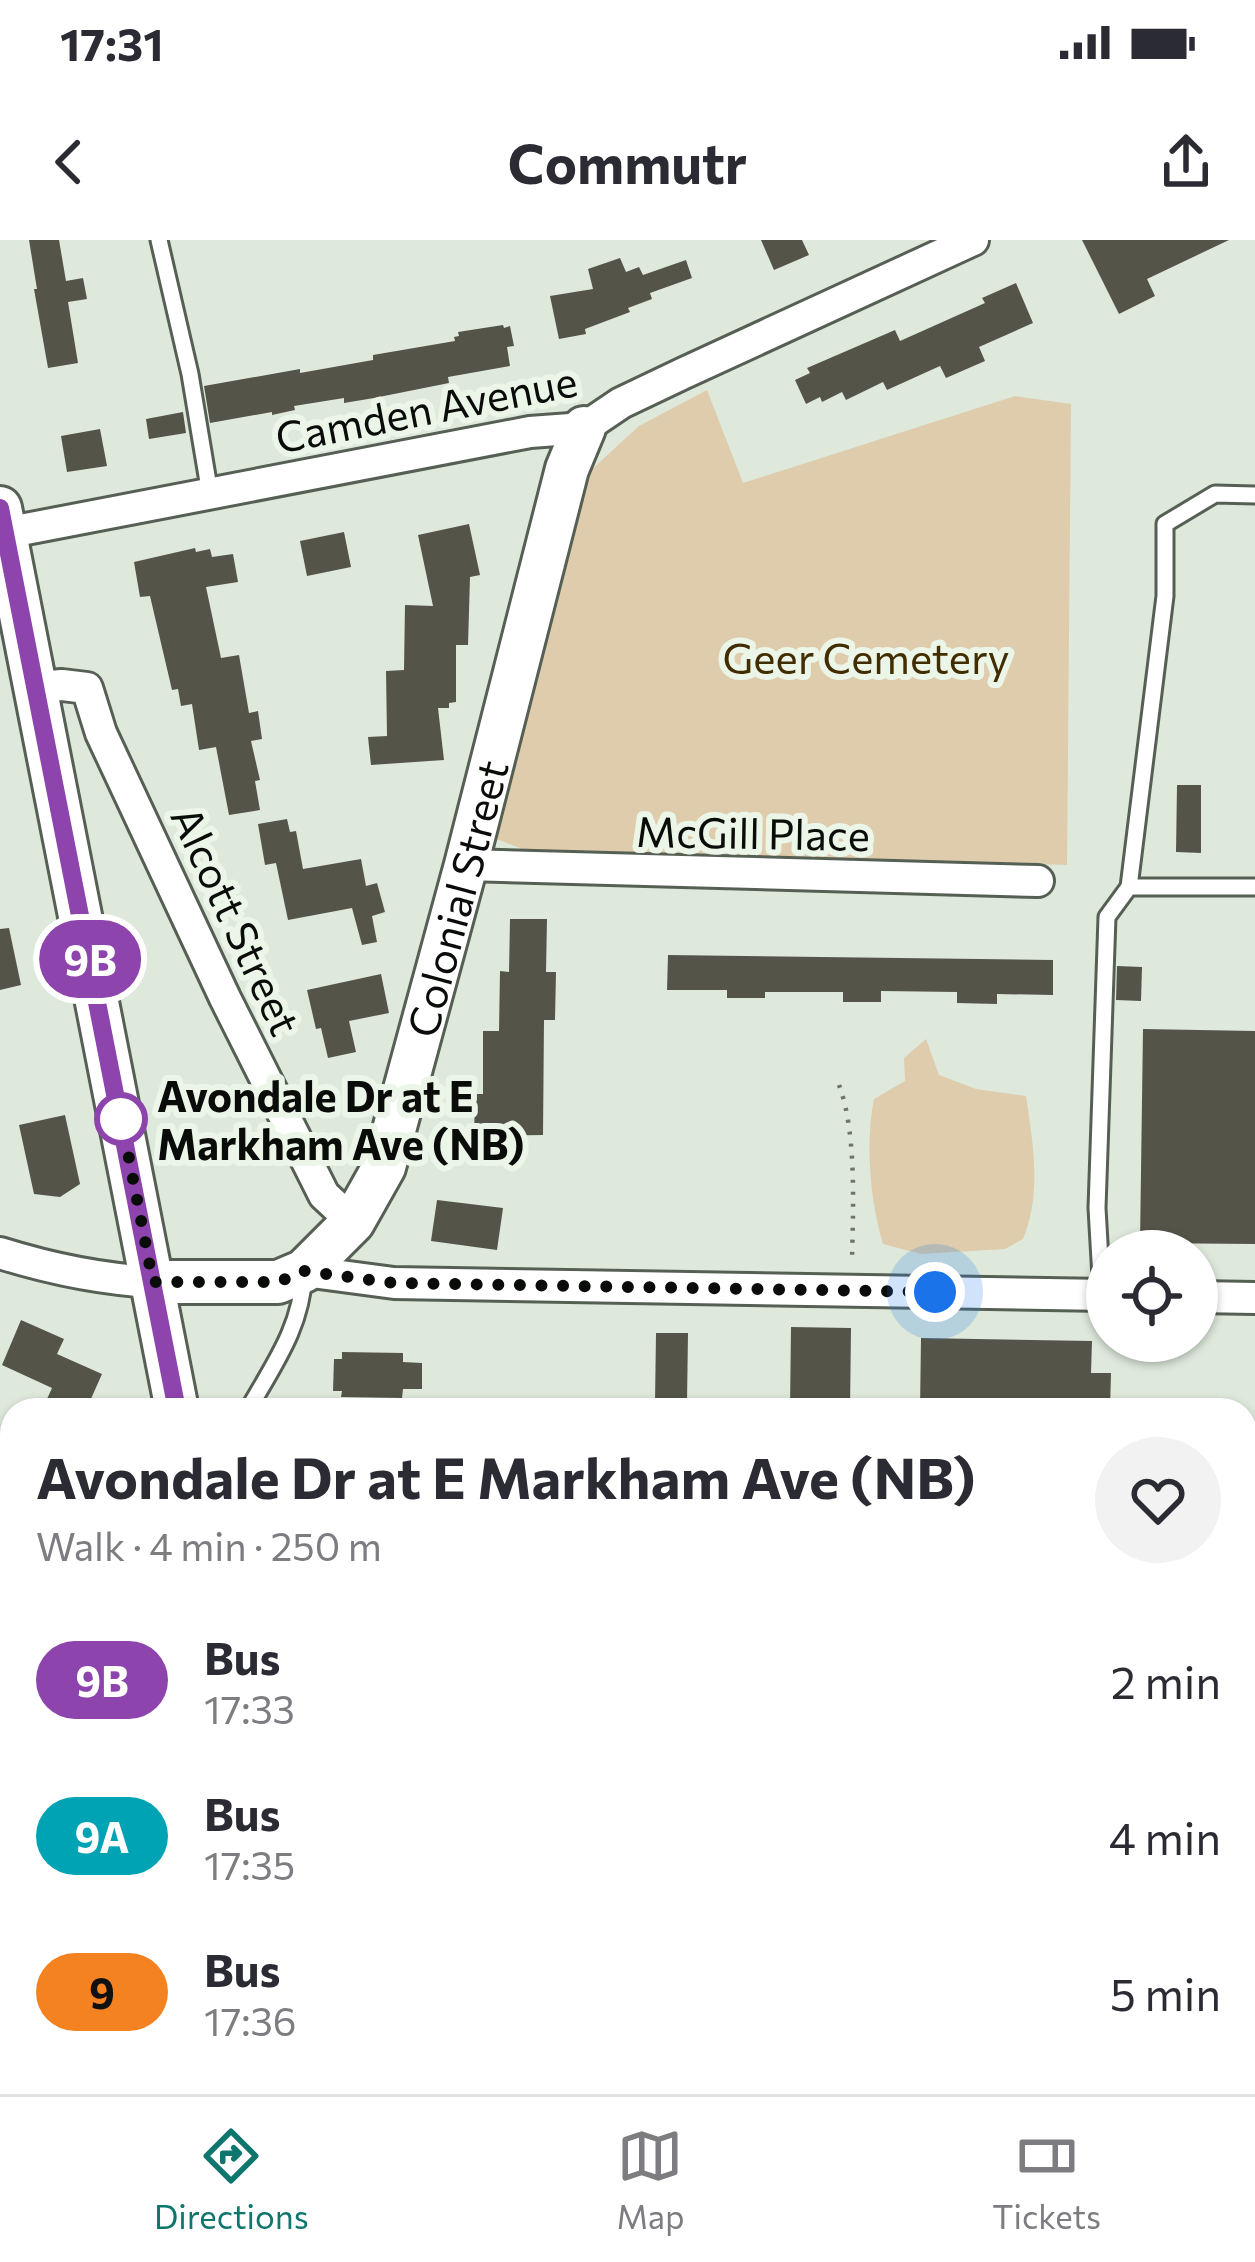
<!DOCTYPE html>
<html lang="en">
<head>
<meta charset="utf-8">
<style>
	:root { --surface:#fff; --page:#f2f2f3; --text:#2b2b33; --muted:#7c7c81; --line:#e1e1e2; --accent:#0f766e }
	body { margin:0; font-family:Commissioner,sans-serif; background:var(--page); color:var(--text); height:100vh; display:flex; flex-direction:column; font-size:45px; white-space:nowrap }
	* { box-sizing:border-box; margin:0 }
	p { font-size:39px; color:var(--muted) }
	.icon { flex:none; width:66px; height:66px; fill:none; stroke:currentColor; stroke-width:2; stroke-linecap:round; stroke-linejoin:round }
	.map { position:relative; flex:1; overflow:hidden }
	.side { position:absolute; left:0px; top:1158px; width:1257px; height:696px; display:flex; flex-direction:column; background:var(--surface); border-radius:36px 36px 0 0; box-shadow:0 3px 9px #0004 }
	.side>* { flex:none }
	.badge { padding:0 24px; border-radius:39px; font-size:42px; line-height:78px }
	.controls { position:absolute; left:1086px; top:990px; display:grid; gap:24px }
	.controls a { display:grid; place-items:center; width:132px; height:132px; border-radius:50%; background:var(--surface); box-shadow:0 3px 9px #0004; font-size:60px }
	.you { position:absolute; width:60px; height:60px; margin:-30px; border:9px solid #fff; border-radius:50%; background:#1a73e8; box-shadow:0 0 0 18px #1a73e833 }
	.map>.badge { position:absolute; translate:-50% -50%; box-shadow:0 0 0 6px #fff }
	.round { display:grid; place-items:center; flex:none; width:126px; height:126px; border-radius:63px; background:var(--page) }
	.headline { display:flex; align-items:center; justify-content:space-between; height:204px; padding:0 36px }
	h1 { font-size:57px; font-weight:700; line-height:90px }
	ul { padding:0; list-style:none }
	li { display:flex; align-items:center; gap:36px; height:156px; padding:0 36px }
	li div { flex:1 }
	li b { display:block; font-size:45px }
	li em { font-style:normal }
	li .badge { min-width:132px; font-weight:700; text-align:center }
	.status { display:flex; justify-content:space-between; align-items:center; height:84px; padding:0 60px; background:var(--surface); direction:ltr }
	.status svg { height:33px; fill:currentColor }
	header { display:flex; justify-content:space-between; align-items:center; height:156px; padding:0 36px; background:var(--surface); font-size:54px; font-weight:700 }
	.tab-bar { display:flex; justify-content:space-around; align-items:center; height:168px; border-top:3px solid var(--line); background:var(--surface); font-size:33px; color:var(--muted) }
	.tab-bar a { display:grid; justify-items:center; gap:6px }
	.tab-bar .current { color:var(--accent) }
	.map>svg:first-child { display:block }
	.green { fill:#deccac }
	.building { fill:#545548 }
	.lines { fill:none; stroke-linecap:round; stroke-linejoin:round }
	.lane-casing { stroke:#555f54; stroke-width:21 }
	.street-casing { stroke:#555f54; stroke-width:36 }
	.secondary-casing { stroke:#555f54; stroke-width:48 }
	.path { stroke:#6d746c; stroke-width:4.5; stroke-dasharray:3 9; stroke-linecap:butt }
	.lane { stroke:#fff; stroke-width:15 }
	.street { stroke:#fff; stroke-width:30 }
	.secondary { stroke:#fff; stroke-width:42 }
	.line-casing { stroke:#fff; stroke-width:27 }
	.line { stroke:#8e44ad; stroke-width:18 }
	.walk { stroke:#090c08; stroke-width:12; stroke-dasharray:0 21.6 }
	.stop-dot { fill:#fff; stroke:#8e44ad; stroke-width:6 }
	.labels { text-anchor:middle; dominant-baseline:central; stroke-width:12; stroke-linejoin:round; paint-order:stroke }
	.street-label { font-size:42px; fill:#090c08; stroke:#ebf6e9 }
	.park-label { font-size:42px; fill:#422d01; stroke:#ebf6e9 }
	.stop-label { font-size:42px; font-weight:bold; fill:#090c08; stroke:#ebf6e9; text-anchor:start }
</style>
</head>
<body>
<div class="status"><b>17:31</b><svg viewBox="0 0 49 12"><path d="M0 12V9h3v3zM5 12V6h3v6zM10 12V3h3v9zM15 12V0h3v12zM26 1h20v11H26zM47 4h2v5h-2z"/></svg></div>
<header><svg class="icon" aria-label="back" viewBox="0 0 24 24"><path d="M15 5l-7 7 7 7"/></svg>Commutr<svg class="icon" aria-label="share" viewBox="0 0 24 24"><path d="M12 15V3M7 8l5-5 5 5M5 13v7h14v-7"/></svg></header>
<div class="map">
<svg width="1255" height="1854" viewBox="0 0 1255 1854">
	<rect width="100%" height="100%" fill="#dee9dc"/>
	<!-- green -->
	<g class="green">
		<path d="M707,150L743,243L1015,156L1071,164L1067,625L525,610L494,598L567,295L590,231L639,186Z"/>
		<path d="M926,799L939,835L976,849L1026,856C1033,904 1042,953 1023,999L1005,1009L921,1014L883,1004C870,960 865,904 874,859L905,841L904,818Z"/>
	</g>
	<!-- building -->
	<g class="building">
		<path d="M29,0H59L66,41L83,38L87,59L68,62L78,123L48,128L34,49H37Z"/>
		<path d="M761,0H802L809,15L774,30Z"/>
		<path d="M1082,0H1229L1147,39L1155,56L1119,74Z"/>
		<path d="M620,18L626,32L639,27L643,35L686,20L692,38L650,53L652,59L628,68L630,72L585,89L586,94L559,99L550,56L593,49L588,29Z"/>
		<path d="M1016,43L1033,83L979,107L985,121L946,138L940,126L887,150L883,142L846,160L842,152L822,162L820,157L806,164L795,140L810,133L807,128L895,90L900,101L985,63L982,58Z"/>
		<path d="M503,85L504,88L510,86L514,106L507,107L510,126L448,137L449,143L374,158L344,163V158L294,166L295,170L272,175V172L210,183L204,146L300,129V133L373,120V115L455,101L454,97L459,96L458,92Z"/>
		<path d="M183,172L186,193L149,199L146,179Z"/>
		<path d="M100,189L107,226L67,232L61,196Z"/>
		<path d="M469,284L480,335L470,337L468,405H456V462L449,463V468H438L444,520L371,525L368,497L387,496L386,431L404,430L405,365L433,366L418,295Z"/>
		<path d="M344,292L351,327L307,336L300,301Z"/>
		<path d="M195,308L196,312L210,309L212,317L233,314L238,342L206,347L221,418L239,415L249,473L258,471L262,499L251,501L260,540L255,541L260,570L229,575L216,507L199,510L192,464L181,466L178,449L172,450L150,356L140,357L134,322Z"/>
		<path d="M1177,545H1201V613L1176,612Z"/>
		<path d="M287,579L290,592L296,591L303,629L361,619L366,646L377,643L385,672L372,676L377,702L362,705L352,668L288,680L276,623L265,625L258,584Z"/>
		<path d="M510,679H547L546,732H556L555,780H544L543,895L474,896L475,854H483V791H499L500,731L509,732Z"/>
		<path d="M9,688L21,745L0,750V689Z"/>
		<path d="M668,715L1053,720V755L997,754V764L957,763V752L881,751V762H843V752H765V758H727V750H667Z"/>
		<path d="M1117,726L1142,727L1141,761L1116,760Z"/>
		<path d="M381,734L389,773L349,781L356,812L328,818L321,788L316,789L307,750Z"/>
		<path d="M1143,789L1255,791V1004L1140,1003Z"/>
		<path d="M65,875L80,944L60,957L34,954L19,885Z"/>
		<path d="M437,960L503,968L497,1010L431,1001Z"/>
		<path d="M21,1080L64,1099L57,1114L102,1134L86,1170H42L52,1148L2,1125Z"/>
		<path d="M791,1087L851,1088L850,1170H790Z"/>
		<path d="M656,1093H688L687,1163H655Z"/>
		<path d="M921,1098L1092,1101L1091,1133H1111L1110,1170H920Z"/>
		<path d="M342,1112L403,1113V1122L422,1123V1149H403L402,1158L341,1157L342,1151H333L334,1119H342Z"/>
	</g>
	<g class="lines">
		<defs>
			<g id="lane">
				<path d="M159,0L190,134L210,254"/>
				<path d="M1129,647L1165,356V284L1215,254L1255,255"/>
				<path d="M1102,1055L1097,968L1107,677L1129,647H1255"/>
				<path d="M248,1170C274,1124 301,1088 304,1034"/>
				<path d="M1245,1633L1255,1636"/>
				<path d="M769,1842L804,1854"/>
				<path d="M1209,1842L1213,1854"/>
				<path d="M506,1854L509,1842"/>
			</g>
			<g id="street">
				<path d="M5,293L530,192L584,188L621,163L684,133L973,0"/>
				<path d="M36,447L62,445L87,448L101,493L225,758L324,955L353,982"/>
				<path d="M466,625L1038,641"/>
				<path d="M0,1013C51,1029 100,1039 153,1042"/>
				<path d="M304,1031L394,1043L1107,1055"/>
				<path d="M1197,1057L1255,1058"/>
				<path d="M1245,1764L1255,1791"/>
			</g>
			<g id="secondary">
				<path d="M0,268L177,1170"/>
				<path id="s1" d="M153,1042H278L304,1031L353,982L384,927L466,625L567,229L584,188"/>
				<path d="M0,1660L12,1654"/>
				<path d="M0,1708L12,1707"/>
				<path d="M312,1842L314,1854"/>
			</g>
		</defs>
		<!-- lane casing -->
		<use href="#lane" class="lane-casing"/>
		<!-- street casing -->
		<use href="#street" class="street-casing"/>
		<!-- secondary casing -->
		<use href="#secondary" class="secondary-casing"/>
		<!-- path -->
		<path class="path" d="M839,845C857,893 853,969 852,1021"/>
		<!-- lane -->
		<use href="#lane" class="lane"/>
		<!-- street -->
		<use href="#street" class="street"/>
		<!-- secondary -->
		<use href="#secondary" class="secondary"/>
	</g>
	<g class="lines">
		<defs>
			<path id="line" d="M0,268L177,1170"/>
		</defs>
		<!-- line casing -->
		<use href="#line" class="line-casing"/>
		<!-- line -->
		<use href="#line" class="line"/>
		<!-- walk -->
		<path class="walk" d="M121,879V877L153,1042H278L304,1031L394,1043L935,1052"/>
	</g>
	<!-- markers -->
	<circle class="stop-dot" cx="121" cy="879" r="24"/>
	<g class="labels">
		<!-- street labels -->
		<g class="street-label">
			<text transform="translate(426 168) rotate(-11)">Camden Avenue</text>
			<text transform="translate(753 592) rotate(1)">McGill Place</text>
			<text stroke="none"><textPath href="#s1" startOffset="564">Colonial Street</textPath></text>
			<text transform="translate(237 680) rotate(65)">Alcott Street</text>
		</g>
		<!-- park labels -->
		<g class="park-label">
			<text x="866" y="417">Geer Cemetery</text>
		</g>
		<!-- stop labels -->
		<g class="stop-label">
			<text x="157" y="855">Avondale Dr at E<tspan x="157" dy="48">Markham Ave (NB)</tspan></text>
		</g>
	</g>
</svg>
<div class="controls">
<a><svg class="icon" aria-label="locate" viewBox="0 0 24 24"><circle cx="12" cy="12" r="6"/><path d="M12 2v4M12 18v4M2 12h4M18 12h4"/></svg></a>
</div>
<div class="you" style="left:935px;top:1052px"></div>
<b class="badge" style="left:90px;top:719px;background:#8e44ad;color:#fff">9B</b>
<section class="side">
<div class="headline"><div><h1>Avondale Dr at E Markham Ave (NB)</h1><p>Walk · 4 min · 250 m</p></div><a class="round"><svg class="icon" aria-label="heart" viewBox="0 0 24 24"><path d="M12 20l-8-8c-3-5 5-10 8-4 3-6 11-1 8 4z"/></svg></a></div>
<ul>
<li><span class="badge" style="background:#8e44ad;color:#fff">9B</span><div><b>Bus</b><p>17:33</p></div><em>2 min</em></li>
<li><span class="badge" style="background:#00a3b4;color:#fff">9A</span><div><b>Bus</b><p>17:35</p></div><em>4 min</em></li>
<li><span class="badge" style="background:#f58220;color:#111">9</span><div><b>Bus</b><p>17:36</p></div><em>5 min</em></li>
</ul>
</section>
</div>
<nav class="tab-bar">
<a class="current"><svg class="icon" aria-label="directions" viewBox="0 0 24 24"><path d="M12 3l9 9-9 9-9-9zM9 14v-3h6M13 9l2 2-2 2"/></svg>Directions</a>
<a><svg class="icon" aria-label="map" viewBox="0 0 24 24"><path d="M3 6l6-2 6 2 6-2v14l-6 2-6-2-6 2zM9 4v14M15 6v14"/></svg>Map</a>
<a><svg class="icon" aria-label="tickets" viewBox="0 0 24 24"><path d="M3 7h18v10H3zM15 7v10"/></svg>Tickets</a>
</nav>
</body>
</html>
